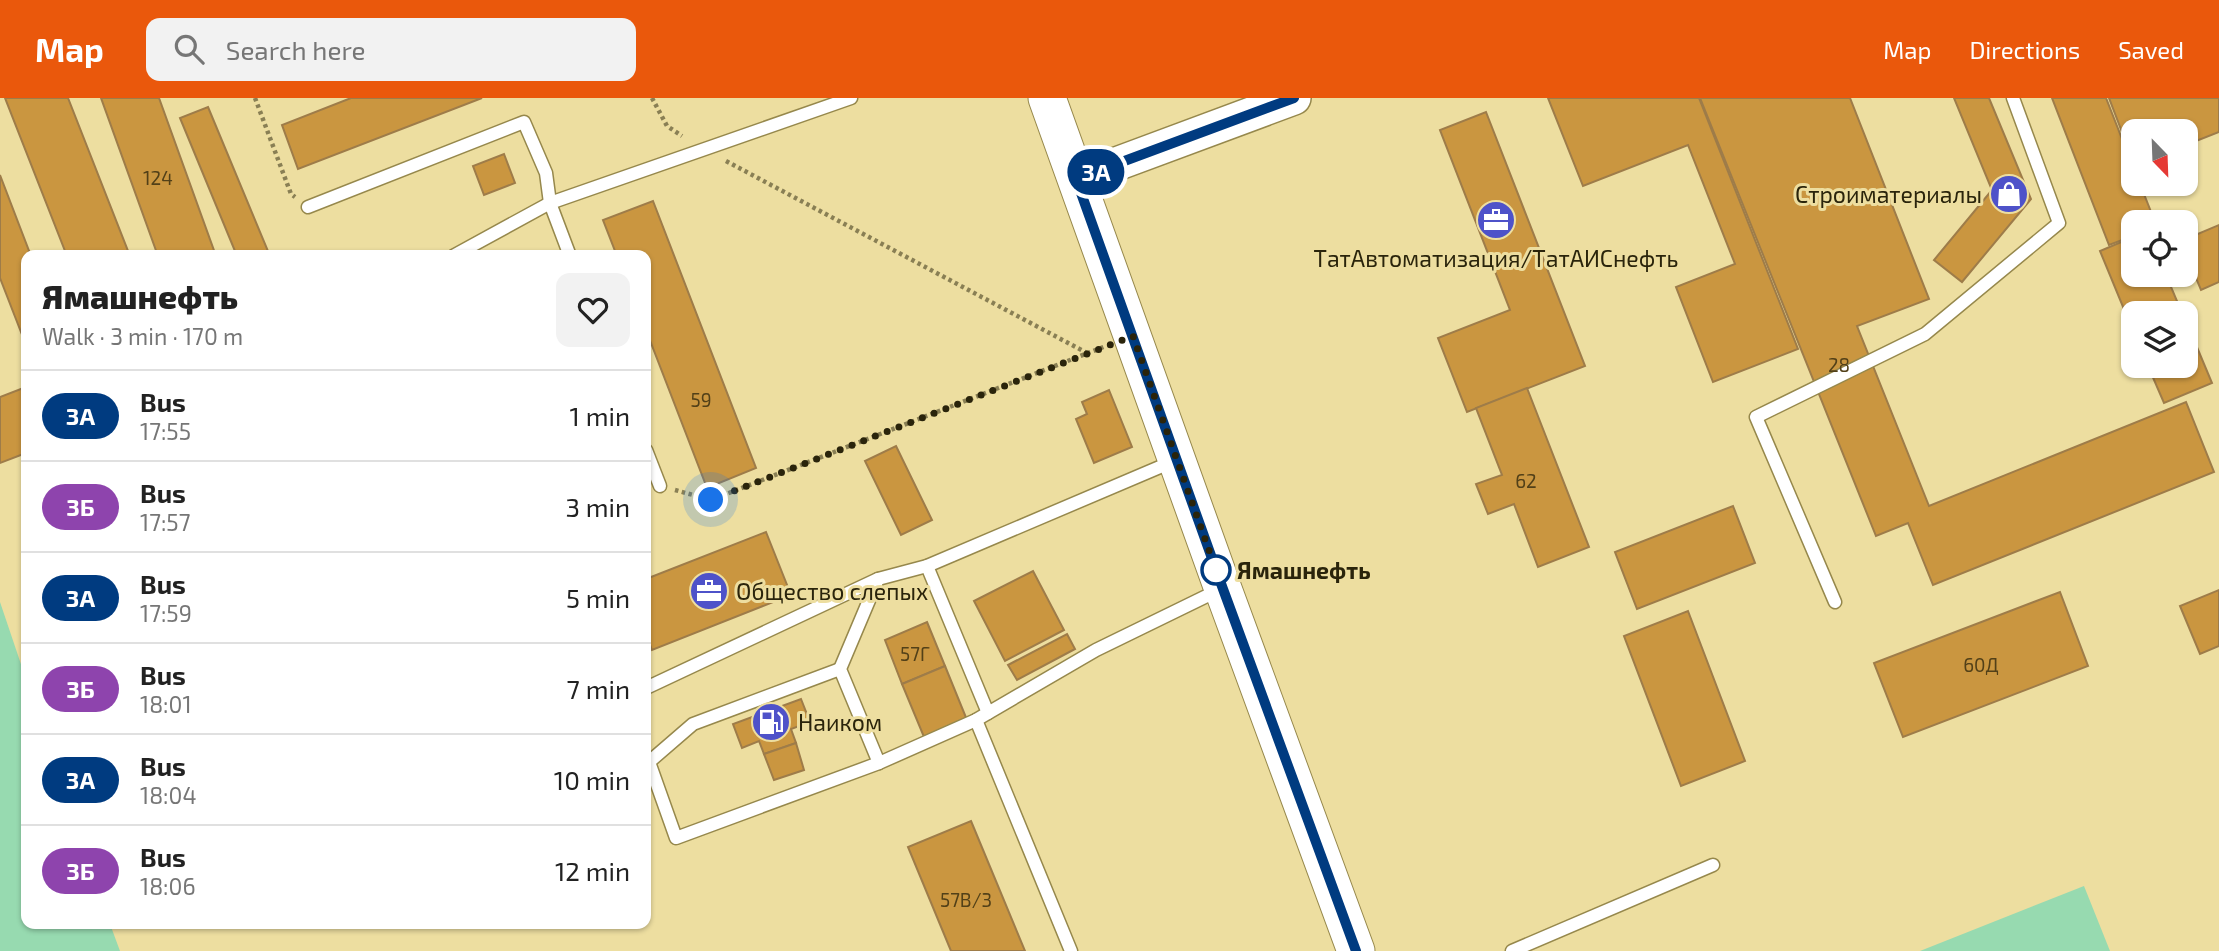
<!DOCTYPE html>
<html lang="en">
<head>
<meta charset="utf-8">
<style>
	:root { --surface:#fff; --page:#f2f2f2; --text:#222; --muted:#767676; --line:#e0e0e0; --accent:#ea580c }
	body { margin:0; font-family:"Exo 2",sans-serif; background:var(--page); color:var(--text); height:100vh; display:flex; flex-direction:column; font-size:26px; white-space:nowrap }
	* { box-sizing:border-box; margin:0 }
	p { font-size:23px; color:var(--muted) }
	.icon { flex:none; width:38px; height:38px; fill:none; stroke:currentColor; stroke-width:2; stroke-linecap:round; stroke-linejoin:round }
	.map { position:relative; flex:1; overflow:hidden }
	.details { position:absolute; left:21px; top:152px; width:630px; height:679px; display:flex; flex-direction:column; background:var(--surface); border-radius:14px; box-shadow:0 2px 5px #0004 }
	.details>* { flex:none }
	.badge { padding:0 14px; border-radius:23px; font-size:24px; line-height:46px }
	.needle { width:46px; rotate:157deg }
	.fabs { position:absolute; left:2121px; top:21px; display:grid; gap:14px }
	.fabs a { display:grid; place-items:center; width:77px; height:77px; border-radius:14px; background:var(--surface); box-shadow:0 2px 5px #0004; font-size:35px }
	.you { position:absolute; width:35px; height:35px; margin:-18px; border:5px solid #fff; border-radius:50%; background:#1a73e8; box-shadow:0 0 0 10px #1a73e833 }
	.map>.badge { position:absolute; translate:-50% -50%; box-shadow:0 0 0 4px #fff }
	.round { display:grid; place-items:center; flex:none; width:74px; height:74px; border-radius:14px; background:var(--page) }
	.summary { display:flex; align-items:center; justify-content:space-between; height:119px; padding:0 21px }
	h1 { font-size:33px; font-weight:800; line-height:52px }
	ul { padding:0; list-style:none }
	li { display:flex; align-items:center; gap:21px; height:91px; padding:0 21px; border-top:2px solid var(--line) }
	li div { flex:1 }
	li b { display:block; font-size:26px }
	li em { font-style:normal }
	li .badge { min-width:77px; font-weight:700; text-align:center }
	header { display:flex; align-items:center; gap:42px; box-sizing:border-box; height:98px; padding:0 35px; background:var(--accent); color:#fff }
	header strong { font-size:33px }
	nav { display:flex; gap:38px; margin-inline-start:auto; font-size:24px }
	.search { width:490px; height:63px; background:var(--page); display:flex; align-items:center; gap:18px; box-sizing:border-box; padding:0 24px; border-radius:14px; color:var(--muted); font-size:26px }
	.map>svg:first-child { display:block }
	.green { fill:#97dab0 }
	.building { fill:#ca9640; stroke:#9e7c49; stroke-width:2 }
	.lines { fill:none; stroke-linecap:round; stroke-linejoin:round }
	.lane-casing { stroke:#96884c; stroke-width:15 }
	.secondary-casing { stroke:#96884c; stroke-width:36 }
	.primary-casing { stroke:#96884c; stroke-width:39 }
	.path { stroke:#897f54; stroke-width:4.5; stroke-dasharray:3.5 3.5; stroke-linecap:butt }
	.lane { stroke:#fff; stroke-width:12 }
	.secondary { stroke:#fff; stroke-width:33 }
	.primary { stroke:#fff; stroke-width:37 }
	.line-casing { stroke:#fff; stroke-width:16 }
	.line { stroke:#003b80; stroke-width:10 }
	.walk { stroke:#2a240b; stroke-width:7; stroke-dasharray:0 12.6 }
	.stop-dot { fill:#fff; stroke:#003b80; stroke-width:3.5 }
	.labels { text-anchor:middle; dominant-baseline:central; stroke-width:6; stroke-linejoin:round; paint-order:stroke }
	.number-label { font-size:19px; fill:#524018 }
	.poi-label { font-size:23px; fill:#2a240b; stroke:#eddea0; text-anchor:start }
	.stop-label { font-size:23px; font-weight:bold; fill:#2a240b; stroke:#eddea0; text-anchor:start }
</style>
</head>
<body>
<header>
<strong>Map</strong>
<div class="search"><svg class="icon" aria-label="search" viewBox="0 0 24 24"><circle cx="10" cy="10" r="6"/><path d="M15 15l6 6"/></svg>Search here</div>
<nav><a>Map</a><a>Directions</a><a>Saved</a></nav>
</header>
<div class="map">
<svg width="2219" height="853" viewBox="0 0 2219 853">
	<rect width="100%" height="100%" fill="#eddea0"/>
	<!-- green -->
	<g class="green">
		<path d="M0,504L26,581V826H110L120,853H0Z"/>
		<path d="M2084,788L2110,853H1920Z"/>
	</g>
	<!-- building -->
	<g class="building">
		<path d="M5,0H68L130,158H67Z"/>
		<path d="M101,0H159L216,158H158Z"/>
		<path d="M351,0H482L298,71L282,27Z"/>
		<path d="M1548,0H1699L1798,251L1713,284L1676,189L1735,166L1688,47L1583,88Z"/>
		<path d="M1700,0H1850L1929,201L1857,228L1929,408L2186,304L2214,374L1933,487L1908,425L1876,438Z"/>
		<path d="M1954,0H1989L2031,101L1962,184L1934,162L1992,92Z"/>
		<path d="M2052,0H2106L2133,69V86H2140L2155,124H2133V138L2109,147Z"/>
		<path d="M2109,0H2219V34L2186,47V33H2133V63Z"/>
		<path d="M208,9L270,158H237L180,20Z"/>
		<path d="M1486,14L1585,268L1467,314L1438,240L1510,212L1440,32Z"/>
		<path d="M504,56L515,85L484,97L473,68Z"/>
		<path d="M0,77L31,158H26V247L0,180Z"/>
		<path d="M653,103L756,370L707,390L646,232V158H617L603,122Z"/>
		<path d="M2219,127V184L2201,192L2186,156V141Z"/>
		<path d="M2133,139V177H2166L2182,215H2133V233L2100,153Z"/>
		<path d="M2186,223L2212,285L2164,305L2148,268H2186Z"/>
		<path d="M26,289V355L0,365V299Z"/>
		<path d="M1527,290L1589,449L1538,469L1514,406L1488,416L1476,386L1502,377L1476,310Z"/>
		<path d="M1109,292L1132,349L1094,365L1076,321L1087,316L1082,304Z"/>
		<path d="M896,348L932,422L901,437L865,363Z"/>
		<path d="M1733,408L1755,465L1637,511L1615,454Z"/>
		<path d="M766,434L791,497L652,552L646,536V481Z"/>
		<path d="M1033,473L1064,532L1005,563L974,503Z"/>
		<path d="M2219,492V548L2200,556L2180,508Z"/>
		<path d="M2060,494L2088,568L1903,639L1874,565Z"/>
		<path d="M1688,513L1745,663L1681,688L1624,538Z"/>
		<path d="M927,524L945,568L902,586L885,542Z"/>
		<path d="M1067,536L1075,551L1017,582L1008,567Z"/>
		<path d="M945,568L967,622L924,639L902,586Z"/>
		<path d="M801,601L810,624L791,631L796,645L764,656L759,643L742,650L733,626Z"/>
		<path d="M796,645L804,672L774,682L764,656Z"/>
		<path d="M971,723L1025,853H951L908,749Z"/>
	</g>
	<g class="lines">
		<defs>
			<g id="lane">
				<path d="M308,109L524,24L546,75L550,105L570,158"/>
				<path d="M453,158L550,105L851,0"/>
				<path d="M646,352L660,388"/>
				<path d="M927,468L988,615"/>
				<path d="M878,481L840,571L879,665"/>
				<path d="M1835,504L1756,319L1925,236L2059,125L2013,0"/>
				<path d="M840,571L693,626L649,664L676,740L879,665L976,622L1096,552L1219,492"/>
				<path d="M646,590L878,481L927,468L1174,363"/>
				<path d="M976,622L1071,853"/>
				<path d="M1512,853L1713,767"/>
			</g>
			<path id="secondary" d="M1076,81L1294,0"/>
			<path id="primary" d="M1047,0L1223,491L1356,853"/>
		</defs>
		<!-- lane casing -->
		<use href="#lane" class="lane-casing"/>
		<!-- secondary casing -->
		<use href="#secondary" class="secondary-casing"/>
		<!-- primary casing -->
		<use href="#primary" class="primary-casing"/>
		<!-- path -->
		<g class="path">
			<path d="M255,0L291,96L295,99"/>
			<path d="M652,0L667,28L682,38"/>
			<path d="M726,63L1087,255"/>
			<path d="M675,392L711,402L1106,248"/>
		</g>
		<!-- lane -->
		<use href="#lane" class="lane"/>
		<!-- secondary -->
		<use href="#secondary" class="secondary"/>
		<!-- primary -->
		<use href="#primary" class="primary"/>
	</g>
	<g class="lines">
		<defs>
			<path id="line" d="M1294,0L1076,81L1223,491L1356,853"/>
		</defs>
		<!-- line casing -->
		<use href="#line" class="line-casing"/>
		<!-- line -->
		<use href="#line" class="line"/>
		<!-- walk -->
		<path class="walk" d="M711,402L1133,238L1216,472"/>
	</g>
	<!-- icons -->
	<defs>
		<symbol id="shop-disc" viewBox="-11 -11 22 22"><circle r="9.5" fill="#4e52c9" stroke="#eddea0"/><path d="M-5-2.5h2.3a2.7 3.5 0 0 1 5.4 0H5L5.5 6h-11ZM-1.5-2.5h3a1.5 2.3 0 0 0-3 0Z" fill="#fff"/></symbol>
		<symbol id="office-disc" viewBox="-11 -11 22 22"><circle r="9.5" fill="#4e52c9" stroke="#eddea0"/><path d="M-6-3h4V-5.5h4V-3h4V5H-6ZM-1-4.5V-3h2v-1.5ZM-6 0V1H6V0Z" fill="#fff"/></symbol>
		<symbol id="fuel-disc" viewBox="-11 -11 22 22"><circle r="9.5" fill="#4e52c9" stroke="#eddea0"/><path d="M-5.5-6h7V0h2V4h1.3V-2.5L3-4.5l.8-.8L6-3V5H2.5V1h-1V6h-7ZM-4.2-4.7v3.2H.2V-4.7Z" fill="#fff"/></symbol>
	</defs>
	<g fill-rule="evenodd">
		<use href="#shop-disc" x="1987" y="74" width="44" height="44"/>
		<use href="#office-disc" x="1474" y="100" width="44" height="44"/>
		<use href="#office-disc" x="687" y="471" width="44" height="44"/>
		<use href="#fuel-disc" x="749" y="602" width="44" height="44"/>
	</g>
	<!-- markers -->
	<circle class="stop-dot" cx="1216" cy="472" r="14"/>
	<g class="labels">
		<!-- number labels -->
		<g class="number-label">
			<text x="158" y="79">124</text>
			<text x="1839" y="266">28</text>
			<text x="701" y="301">59</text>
			<text x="1526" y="382">62</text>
			<text x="915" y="555">57Г</text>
			<text x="1981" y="566">60Д</text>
			<text x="966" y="801">57В/3</text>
		</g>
		<!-- poi labels -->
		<g class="poi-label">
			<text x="1982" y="96" text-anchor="end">Строиматериалы</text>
			<text x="1496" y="160" text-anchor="middle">ТатАвтоматизация/ТатАИСнефть</text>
			<text x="736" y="493">Общество слепых</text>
			<text x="798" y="624">Наиком</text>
		</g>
		<!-- stop labels -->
		<g class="stop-label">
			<text x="1237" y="472">Ямашнефть</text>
		</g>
	</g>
</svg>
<div class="fabs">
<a><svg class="needle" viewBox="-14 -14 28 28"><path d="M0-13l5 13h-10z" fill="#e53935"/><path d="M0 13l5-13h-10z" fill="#767676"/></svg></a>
<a><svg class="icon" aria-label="locate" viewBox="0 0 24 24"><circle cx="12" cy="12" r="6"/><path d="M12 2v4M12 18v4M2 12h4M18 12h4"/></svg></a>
<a><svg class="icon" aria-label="layers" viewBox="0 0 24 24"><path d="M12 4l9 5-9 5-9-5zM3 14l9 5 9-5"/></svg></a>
</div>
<div class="you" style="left:711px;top:402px"></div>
<b class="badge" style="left:1096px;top:74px;background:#003b80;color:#fff">3А</b>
<section class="details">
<div class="summary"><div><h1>Ямашнефть</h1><p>Walk · 3 min · 170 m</p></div><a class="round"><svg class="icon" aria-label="heart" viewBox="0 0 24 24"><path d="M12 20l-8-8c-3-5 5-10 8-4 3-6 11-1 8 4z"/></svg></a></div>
<ul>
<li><span class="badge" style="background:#003b80;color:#fff">3А</span><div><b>Bus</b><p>17:55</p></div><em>1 min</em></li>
<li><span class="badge" style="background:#8e44ad;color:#fff">3Б</span><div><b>Bus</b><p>17:57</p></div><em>3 min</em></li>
<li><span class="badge" style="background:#003b80;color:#fff">3А</span><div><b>Bus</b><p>17:59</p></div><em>5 min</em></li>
<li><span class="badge" style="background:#8e44ad;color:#fff">3Б</span><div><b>Bus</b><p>18:01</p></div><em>7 min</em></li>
<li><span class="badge" style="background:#003b80;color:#fff">3А</span><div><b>Bus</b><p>18:04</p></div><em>10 min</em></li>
<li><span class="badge" style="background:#8e44ad;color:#fff">3Б</span><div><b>Bus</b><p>18:06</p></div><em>12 min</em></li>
</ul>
</section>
</div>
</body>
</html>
